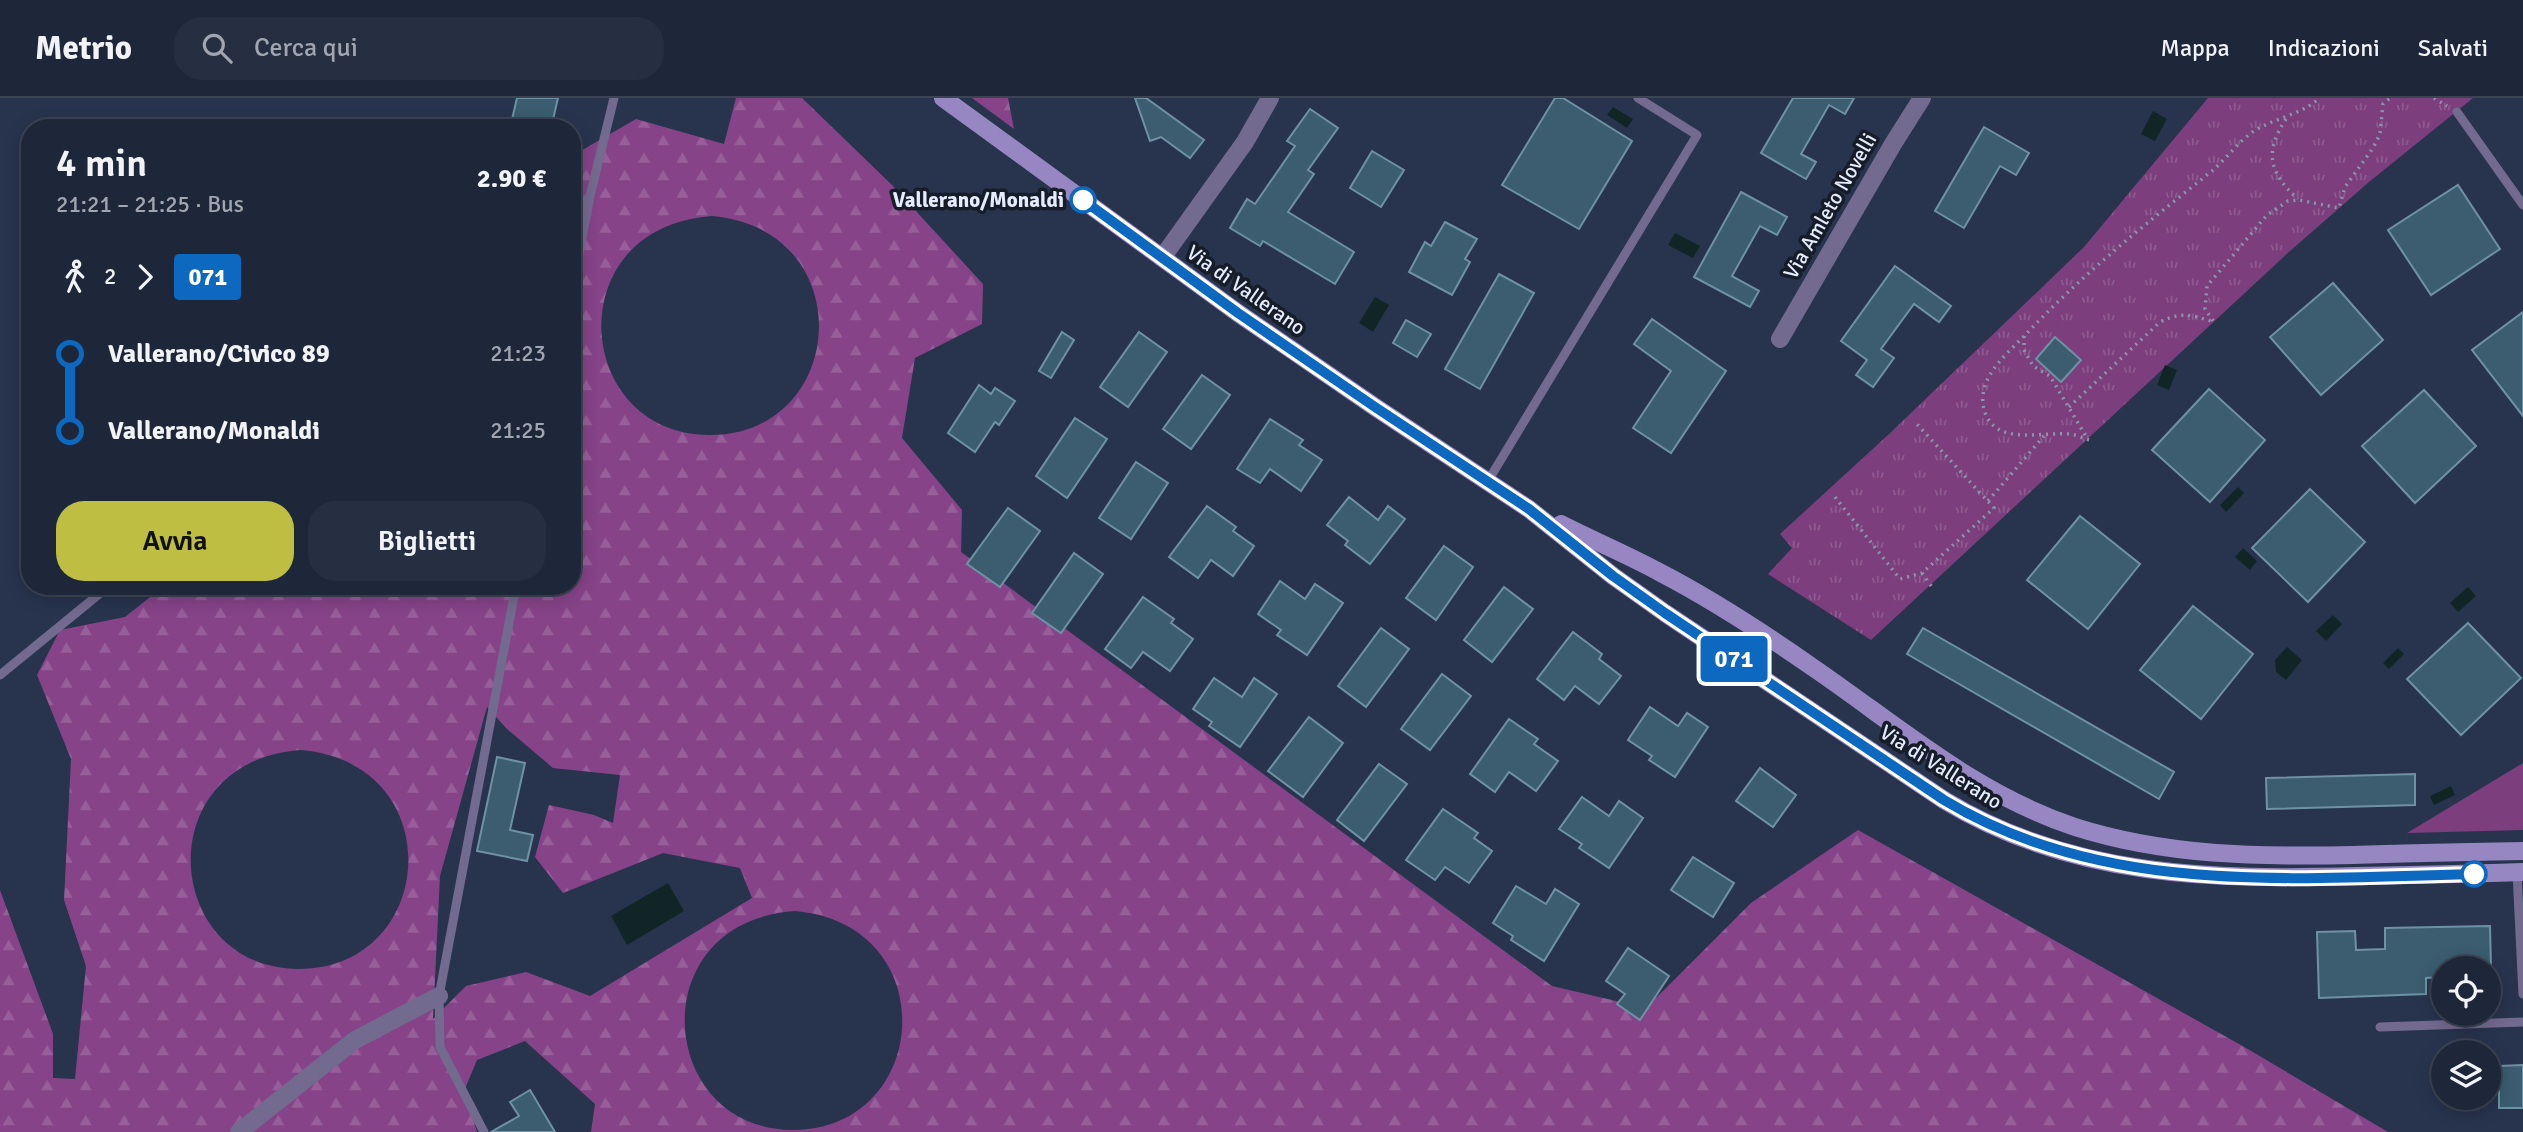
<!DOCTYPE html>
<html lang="it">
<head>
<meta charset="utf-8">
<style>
	:root { --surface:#1e273a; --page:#262f42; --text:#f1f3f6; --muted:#a1a5af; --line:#3c4454; --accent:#bebf42 }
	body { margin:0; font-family:Signika,sans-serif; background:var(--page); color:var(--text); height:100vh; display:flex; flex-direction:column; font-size:26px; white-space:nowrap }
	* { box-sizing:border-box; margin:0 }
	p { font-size:23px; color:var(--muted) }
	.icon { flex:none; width:38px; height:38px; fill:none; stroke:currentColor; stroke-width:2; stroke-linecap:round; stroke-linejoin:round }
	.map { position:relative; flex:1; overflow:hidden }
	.details { position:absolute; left:21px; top:21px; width:560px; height:476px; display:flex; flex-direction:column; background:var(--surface); border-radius:28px; box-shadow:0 4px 18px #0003,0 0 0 2px var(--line) }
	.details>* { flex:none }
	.badge { padding:0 14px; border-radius:5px; font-size:24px; line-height:46px }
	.tools { position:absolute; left:2431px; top:858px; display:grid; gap:14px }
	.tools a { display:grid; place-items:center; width:70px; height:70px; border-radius:50%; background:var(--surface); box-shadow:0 4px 18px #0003,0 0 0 2px var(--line); font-size:35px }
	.map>.badge { position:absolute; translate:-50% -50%; box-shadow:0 0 0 4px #fff }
	.legs { display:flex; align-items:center; gap:10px; height:77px; padding:0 35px; font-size:23px }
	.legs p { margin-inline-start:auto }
	.headline { display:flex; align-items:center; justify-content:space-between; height:119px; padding:0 35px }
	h1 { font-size:38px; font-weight:600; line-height:52px }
	.primary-button { display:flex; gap:14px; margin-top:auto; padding:14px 35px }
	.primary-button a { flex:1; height:80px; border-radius:28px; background:var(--accent); color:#111; font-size:28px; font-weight:600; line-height:80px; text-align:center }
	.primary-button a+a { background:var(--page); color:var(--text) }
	ul { padding:0 35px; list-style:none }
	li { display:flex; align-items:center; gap:24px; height:77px; font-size:26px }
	li i { display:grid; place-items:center; width:10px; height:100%; margin:0 9px; background:currentColor }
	li i::after { content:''; width:18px; height:18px; margin:-9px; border:5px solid; border-radius:50%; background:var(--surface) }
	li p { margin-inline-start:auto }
	li:first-child i { background:linear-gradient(#0000 50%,currentColor 0) }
	li:last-child i { background:linear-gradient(currentColor 50%,#0000 0) }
	header { display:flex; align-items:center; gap:42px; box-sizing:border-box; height:98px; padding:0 35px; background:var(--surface); border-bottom:2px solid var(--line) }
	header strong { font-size:33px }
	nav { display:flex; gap:38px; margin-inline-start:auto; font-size:24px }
	.search { width:490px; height:63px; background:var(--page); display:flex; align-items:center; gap:18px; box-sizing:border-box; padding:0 24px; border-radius:28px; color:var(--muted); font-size:26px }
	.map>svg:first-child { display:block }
	.grass { fill:#7c3e7d }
	.forest { fill:url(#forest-firs); fill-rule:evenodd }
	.park { fill:url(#park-tufts) }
	.water { fill:#112526 }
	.building { fill:#3b5d6f; stroke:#6f91a5; stroke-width:2 }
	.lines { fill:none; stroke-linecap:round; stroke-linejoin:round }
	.path { stroke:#8c95ab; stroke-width:3.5; stroke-dasharray:2 5; stroke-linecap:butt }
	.lane { stroke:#736a8f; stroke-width:9 }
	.street { stroke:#736a8f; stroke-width:18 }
	.secondary { stroke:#9687c2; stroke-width:18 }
	.line-1-casing { stroke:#fff; stroke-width:16 }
	.line-1 { stroke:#0c69bf; stroke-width:10 }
	.stop-1-dot { fill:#fff; stroke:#0c69bf; stroke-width:3.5 }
	.labels { text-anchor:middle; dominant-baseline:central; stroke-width:7; stroke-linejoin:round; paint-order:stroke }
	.stop-label { font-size:21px; font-weight:bold; fill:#e4ecfd; stroke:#161c28; text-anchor:end }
	.street-label { font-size:21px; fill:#e4ecfd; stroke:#161c28 }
</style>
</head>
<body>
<header>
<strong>Metrio</strong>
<div class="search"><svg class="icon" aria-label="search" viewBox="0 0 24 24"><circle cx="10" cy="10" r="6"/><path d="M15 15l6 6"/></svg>Cerca qui</div>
<nav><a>Mappa</a><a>Indicazioni</a><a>Salvati</a></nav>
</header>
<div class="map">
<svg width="2523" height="1034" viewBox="0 0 2523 1034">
	<defs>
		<pattern id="forest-firs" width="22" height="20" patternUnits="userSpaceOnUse" patternTransform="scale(1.75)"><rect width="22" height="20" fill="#864388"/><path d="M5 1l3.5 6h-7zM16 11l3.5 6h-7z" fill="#975e9a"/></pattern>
		<pattern id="park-tufts" width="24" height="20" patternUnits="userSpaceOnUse" patternTransform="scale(1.75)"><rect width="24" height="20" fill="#7c3e7d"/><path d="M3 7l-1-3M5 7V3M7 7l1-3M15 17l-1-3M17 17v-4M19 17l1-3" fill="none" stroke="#8e5a90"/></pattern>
	</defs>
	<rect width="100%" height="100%" fill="#28344e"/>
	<!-- grass -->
	<path class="grass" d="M2523,665V732L2407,735Z"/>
	<!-- forest -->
	<g class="forest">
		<path d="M736,0H802L892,87L983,186L982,226L915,260L902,340L962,412L961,454L1552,888L1646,910L1751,805L1858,732L2246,950L2388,1034H591L595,1006L525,943L477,962L464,993L477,1034H0V792L53,936V980L75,981L86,868L64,802L71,661L37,577L60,532L125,519L164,488H572V54H579L636,21L724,46ZM712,118C862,131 848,338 709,337C573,336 557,129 712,118ZM487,609L507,631L553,670L620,677L613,725L594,717L549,707L535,759L563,795L663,755L740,770L752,800L590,898L526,874L466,888L433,921L440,778ZM301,652C452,665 437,872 298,871C162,870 147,663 301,652ZM795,813C946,826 931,1033 792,1032C656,1031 641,823 795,813Z"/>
		<path d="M972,0H1008L1014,31Z"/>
	</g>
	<!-- park -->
	<path class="park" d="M2208,0H2473L2369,84L2290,153L1871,542L1768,476L1792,450L1780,436L1888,337L2084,149Z"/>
	<!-- water -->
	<g class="water">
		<path d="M1613,9L1633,21L1627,30L1607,17Z"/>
		<path d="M2153,13L2167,21L2155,43L2141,36Z"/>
		<path d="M1675,135L1700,148L1693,160L1668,147Z"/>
		<path d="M1375,199L1389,207L1373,234L1359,225Z"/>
		<path d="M2165,267L2177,272L2169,292L2157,287Z"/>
		<path d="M2238,389L2244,395L2226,414L2220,407Z"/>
		<path d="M2243,450L2257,463L2250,472L2235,459Z"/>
		<path d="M2468,489L2476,498L2458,514L2450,505Z"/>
		<path d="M2333,517L2342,526L2326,543L2316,533Z"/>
		<path d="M2287,549L2302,562L2286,582L2276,574L2275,562Z"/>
		<path d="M2398,550L2404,556L2389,571L2383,565Z"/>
		<path d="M2451,688L2455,697L2434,707L2430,698Z"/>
		<path d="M668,785L684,813L627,847L611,818Z"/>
	</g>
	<!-- building -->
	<g class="building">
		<path d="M517,0H558L551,30H510Z"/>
		<path d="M1135,0H1146L1204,42L1190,60L1161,39L1150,43Z"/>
		<path d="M1555,0H1563L1632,43L1579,131L1502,87Z"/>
		<path d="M1793,0H1854L1845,16L1829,7L1801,56L1816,64L1806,81L1761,55Z"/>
		<path d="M1310,11L1338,30L1308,72L1314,76L1288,114L1354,154L1335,186L1263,143L1260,148L1230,130L1247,101L1255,106L1295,48L1287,43Z"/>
		<path d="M1984,29L2029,55L2016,77L2000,68L1964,130L1935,113Z"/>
		<path d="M1372,53L1404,72L1381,109L1350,90Z"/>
		<path d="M2458,87L2500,151L2431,197L2388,132Z"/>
		<path d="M1741,94L1787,119L1777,137L1760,128L1732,178L1759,193L1750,209L1694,179Z"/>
		<path d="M1445,124L1477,141L1465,161L1470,164L1452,197L1409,174L1425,144L1431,148Z"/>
		<path d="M1895,168L1951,208L1939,224L1914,206L1881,251L1894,260L1873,289L1856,277L1867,262L1841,243Z"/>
		<path d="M1499,176L1534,195L1480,291L1445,271Z"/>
		<path d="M2333,185L2383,242L2321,297L2270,239Z"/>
		<path d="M2523,214V318L2472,252Z"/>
		<path d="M1652,221L1726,273L1671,355L1633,330L1671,273L1634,246Z"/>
		<path d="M1406,222L1431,236L1417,259L1393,245Z"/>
		<path d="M1062,234L1074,242L1051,280L1039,273Z"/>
		<path d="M1139,234L1167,254L1128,309L1100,289Z"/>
		<path d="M2055,239L2081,262L2061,284L2036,261Z"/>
		<path d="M1202,277L1230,297L1191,351L1163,331Z"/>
		<path d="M979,287L991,296L995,290L1015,303L999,327L995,324L975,354L948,335Z"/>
		<path d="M2209,291L2265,342L2210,404L2152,352Z"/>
		<path d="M2424,292L2476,348L2415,405L2362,348Z"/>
		<path d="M1075,320L1107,341L1067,400L1036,378Z"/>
		<path d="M1270,321L1303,342L1299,347L1322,362L1301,393L1270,371L1260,385L1237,371Z"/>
		<path d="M1136,364L1168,385L1131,441L1099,420Z"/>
		<path d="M2310,391L2365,444L2308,504L2252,450Z"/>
		<path d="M1349,399L1378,422L1388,408L1405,421L1370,466L1345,447L1348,443L1327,427Z"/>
		<path d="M1207,408L1236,429L1233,433L1254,448L1233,478L1211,462L1198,480L1169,459Z"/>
		<path d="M1008,410L1040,433L1000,489L967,466Z"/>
		<path d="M2080,418L2140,466L2088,531L2027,482Z"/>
		<path d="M1444,448L1473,469L1436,522L1406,500Z"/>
		<path d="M1074,455L1103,476L1061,535L1032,515Z"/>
		<path d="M1280,483L1305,501L1315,486L1343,505L1307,557L1277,537L1281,532L1258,516Z"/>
		<path d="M1504,489L1533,511L1492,564L1464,542Z"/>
		<path d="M1143,499L1174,521L1171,525L1193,541L1170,573L1143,554L1131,570L1105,551Z"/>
		<path d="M2193,508L2253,556L2201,621L2140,572Z"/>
		<path d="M2468,525L2521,580L2461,637L2407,581Z"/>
		<path d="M1381,530L1409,551L1366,609L1338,588Z"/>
		<path d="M1923,530L2174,674L2159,701L1907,556Z"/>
		<path d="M1573,534L1602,556L1599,561L1621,578L1599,606L1575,588L1564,602L1537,581Z"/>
		<path d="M1442,576L1471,598L1430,652L1401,631Z"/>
		<path d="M1214,580L1242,599L1254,580L1277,596L1240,649L1209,628L1212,624L1193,611Z"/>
		<path d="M1650,609L1678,628L1687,615L1708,629L1675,679L1649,662L1652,658L1628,642Z"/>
		<path d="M1309,619L1343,645L1303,699L1268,673Z"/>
		<path d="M1509,621L1538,641L1534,646L1558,663L1536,693L1509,674L1495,694L1470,676Z"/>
		<path d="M497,659L525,665L510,732L533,737L527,763L477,753Z"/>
		<path d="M1379,666L1407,686L1364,743L1337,722Z"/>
		<path d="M1760,670L1796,697L1773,729L1736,703Z"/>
		<path d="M2415,676V707L2267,711L2266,680Z"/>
		<path d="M1582,699L1609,718L1619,703L1643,720L1609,770L1579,750L1582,746L1559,731Z"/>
		<path d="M1443,711L1478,735L1474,740L1492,753L1469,785L1445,769L1435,782L1406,762Z"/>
		<path d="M1693,759L1734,785L1713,819L1671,792Z"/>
		<path d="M1516,788L1546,806L1555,791L1579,806L1544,863L1511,842L1513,838L1493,825Z"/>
		<path d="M2490,828L2491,870H2443V879L2426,880V896L2319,900L2317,834L2355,833L2356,852L2385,851V830Z"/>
		<path d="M1628,850L1669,878L1640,922L1617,906L1625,896L1606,883Z"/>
		<path d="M2523,967V1010H2499V968Z"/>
		<path d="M530,992L555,1034H491L519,1018L510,1004Z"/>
	</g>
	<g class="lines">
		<!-- path -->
		<g class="path">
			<path d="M2434,0L2447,8"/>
			<path d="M2286,21C2264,54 2269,75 2298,101"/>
			<path d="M2024,238V252L2033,268L2050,278L2087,340"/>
			<path d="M2069,309L2160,224C2182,213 2191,217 2214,224L2205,211L2207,188L2267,117L2288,103L2299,102L2339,110L2345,89L2373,50L2380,36L2383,6L2390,0"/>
			<path d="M2089,342C2082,340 2075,336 2069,336C2047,334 2008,344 1992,326C1979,312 1981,291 1990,277C1999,261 2016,247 2029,233C2085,174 2148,124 2212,73C2226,61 2239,43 2254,33C2275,20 2300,17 2320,0"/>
			<path d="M1835,399L1900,481L1922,475L1994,410L1915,324"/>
			<path d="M1988,403L2044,338"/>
			<path d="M1922,475L1932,489"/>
		</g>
		<!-- lane -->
		<g class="lane">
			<path d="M2457,14L2523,107"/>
			<path d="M572,112L590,98"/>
			<path d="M572,192L590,98L614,0"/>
			<path d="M1488,383L1697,37L1638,0"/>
			<path d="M0,577L109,488"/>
			<path d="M2517,775L2523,896"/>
			<path d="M2380,929L2523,924"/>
			<path d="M484,1034L440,949L439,898L516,488"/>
		</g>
		<!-- street -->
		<g class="street">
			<path d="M1162,160L1245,44L1270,0"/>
			<path d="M1780,241L1893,46L1922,0"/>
			<path d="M239,1034L355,942L439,898"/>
		</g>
		<!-- secondary -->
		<g class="secondary">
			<path d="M943,0L1238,215L1375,309L1529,411L1613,478L1665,515L1944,702C2072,780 2214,782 2358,778C2413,777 2468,776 2523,774"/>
			<path d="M1561,426C1594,443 1628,457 1661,475C1715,503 1768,538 1818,573C1902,631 1976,696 2075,729C2166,758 2259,759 2353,757C2410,755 2466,754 2523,753"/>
		</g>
	</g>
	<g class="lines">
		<defs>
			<path id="line-1" d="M1083,102L1238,215L1375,309L1529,411L1613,478L1665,515L1944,702C2104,799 2296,780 2474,776"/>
		</defs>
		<!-- line-1 casing -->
		<use href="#line-1" class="line-1-casing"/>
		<!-- line-1 -->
		<use href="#line-1" class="line-1"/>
	</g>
	<!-- markers -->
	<g class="stop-1-dot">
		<circle cx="1083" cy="102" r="12"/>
		<circle cx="2474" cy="776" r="12"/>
	</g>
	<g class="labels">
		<!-- stop labels -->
		<g class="stop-label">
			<text x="1064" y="102">Vallerano/Monaldi</text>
		</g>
		<!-- street labels -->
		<g class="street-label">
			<text transform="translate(1830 108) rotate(-60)">Via Amleto Novelli</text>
			<text transform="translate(1246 192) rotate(35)">Via di Vallerano</text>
			<text transform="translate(1941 669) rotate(32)">Via di Vallerano</text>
		</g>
	</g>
</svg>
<div class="tools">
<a><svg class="icon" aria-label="locate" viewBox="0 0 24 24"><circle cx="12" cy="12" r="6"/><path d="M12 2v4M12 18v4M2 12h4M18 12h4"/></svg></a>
<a><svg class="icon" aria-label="layers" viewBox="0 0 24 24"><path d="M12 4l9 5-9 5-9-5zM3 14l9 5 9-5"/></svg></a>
</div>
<b class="badge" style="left:1734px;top:561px;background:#0c69bf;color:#fff">071</b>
<section class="details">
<div class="headline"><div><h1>4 min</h1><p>21:21 – 21:25 · Bus</p></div><b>2.90 €</b></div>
<div class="legs"><svg class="icon" aria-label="walk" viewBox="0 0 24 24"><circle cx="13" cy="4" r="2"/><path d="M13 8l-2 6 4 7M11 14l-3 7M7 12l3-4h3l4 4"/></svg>2<svg class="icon" aria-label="forward" viewBox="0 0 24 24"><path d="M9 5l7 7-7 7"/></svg><b class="badge" style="background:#0c69bf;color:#fff">071</b></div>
<ul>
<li><i style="color:#0c69bf"></i><b>Vallerano/Civico 89</b><p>21:23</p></li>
<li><i style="color:#0c69bf"></i><b>Vallerano/Monaldi</b><p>21:25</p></li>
</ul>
<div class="primary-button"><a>Avvia</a><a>Biglietti</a></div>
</section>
</div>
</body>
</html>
